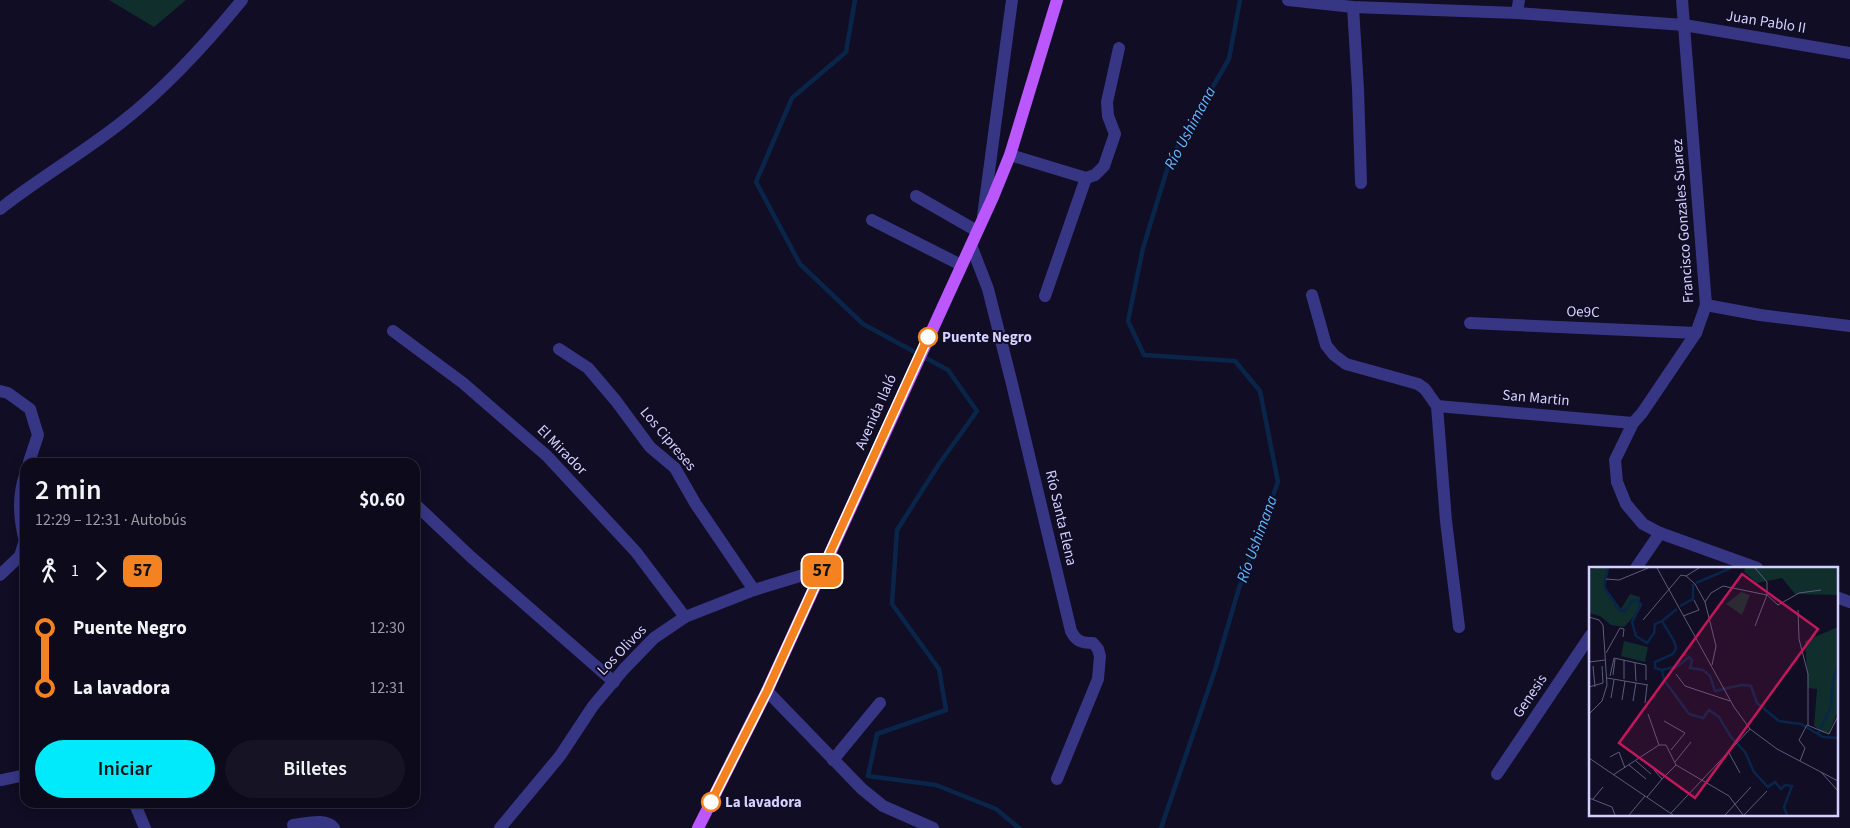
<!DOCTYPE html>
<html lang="es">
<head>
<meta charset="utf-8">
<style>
	:root { --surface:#0c0a1b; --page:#151324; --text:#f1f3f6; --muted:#9a9aa3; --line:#2c2b3a; --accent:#00eafb }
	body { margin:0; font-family:"Source Sans 3",sans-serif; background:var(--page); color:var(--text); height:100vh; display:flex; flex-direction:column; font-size:19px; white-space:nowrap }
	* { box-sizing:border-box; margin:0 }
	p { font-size:16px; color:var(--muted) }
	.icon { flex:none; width:28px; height:28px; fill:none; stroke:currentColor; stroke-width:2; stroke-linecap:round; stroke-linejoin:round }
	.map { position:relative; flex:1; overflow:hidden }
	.details { position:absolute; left:20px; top:458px; width:400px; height:350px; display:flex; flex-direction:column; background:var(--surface); border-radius:15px; box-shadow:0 2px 12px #0003,0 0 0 1px var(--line) }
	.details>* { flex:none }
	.badge { padding:0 10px; border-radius:8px; font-size:18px; line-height:32px }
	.map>.badge { position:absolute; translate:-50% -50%; box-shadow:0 0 0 2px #fff }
	.legs { display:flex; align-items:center; gap:8px; height:55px; padding:0 15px; font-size:16px }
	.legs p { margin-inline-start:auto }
	.summary { display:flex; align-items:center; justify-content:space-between; height:85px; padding:0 15px }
	h1 { font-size:28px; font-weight:600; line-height:38px }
	.action { display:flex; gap:10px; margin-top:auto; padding:10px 15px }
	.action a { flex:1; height:58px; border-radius:30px; background:var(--accent); color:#111; font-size:20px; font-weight:600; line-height:58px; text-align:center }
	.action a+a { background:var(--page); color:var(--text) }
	ul { padding:0 15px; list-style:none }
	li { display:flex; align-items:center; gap:18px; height:60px; font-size:19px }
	li i { display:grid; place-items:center; width:8px; height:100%; margin:0 6px; background:currentColor }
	li i::after { content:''; width:12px; height:12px; margin:-6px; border:4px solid; border-radius:50%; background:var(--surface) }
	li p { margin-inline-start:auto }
	li:first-child i { background:linear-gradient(#0000 50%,currentColor 0) }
	li:last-child i { background:linear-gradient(currentColor 50%,#0000 0) }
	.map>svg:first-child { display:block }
	.green { fill:#102e2c }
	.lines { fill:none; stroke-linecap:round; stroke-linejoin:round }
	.stream { stroke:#0a254a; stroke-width:4.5 }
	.minor { stroke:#373685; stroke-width:12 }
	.major { stroke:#bb57ff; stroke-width:12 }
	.line-1-casing { stroke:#fff; stroke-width:11 }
	.line-1 { stroke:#f58220; stroke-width:8 }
	.stop-1-dot { fill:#fff; stroke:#f58220; stroke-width:2.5 }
	.labels { text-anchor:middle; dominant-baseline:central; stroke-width:4; stroke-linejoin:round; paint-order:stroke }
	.street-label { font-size:15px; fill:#d4d0ff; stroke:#100d24 }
	.stop-label { font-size:15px; font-weight:bold; fill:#d4d0ff; stroke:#100d24; text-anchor:start }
	.water-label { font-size:16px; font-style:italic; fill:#5eb9ff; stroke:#100d24 }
	.inset-river { fill:none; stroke:#0a254a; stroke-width:2.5 }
	.inset-road { fill:none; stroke:#5e5b7c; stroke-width:1 }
	.view { fill:#c2185b; fill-opacity:0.15; stroke:#c2185b; stroke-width:2.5 }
	.inset-edge { fill:none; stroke:#d4d0ff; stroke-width:2.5 }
</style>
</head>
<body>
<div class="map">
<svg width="1850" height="828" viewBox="0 0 1850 828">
	<rect width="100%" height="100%" fill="#100d24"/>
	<!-- green -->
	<path class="green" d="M109,0H186L154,27Z"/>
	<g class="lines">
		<!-- stream -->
		<g class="stream">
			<path d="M855,0L846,52L792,98L756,182L800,264L863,324L948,370L977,411L939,464L897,530L892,604L939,669L946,710L877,734L868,776L936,785L996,809L1019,828"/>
			<path d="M1161,828L1215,670L1239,588L1278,482L1260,391L1235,361L1144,355L1128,321L1143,248L1170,160L1229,59L1240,0"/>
		</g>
		<!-- minor -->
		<g class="minor">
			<path d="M1288,0L1353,7L1517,13L1684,25L1850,53"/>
			<path d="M1682,0L1706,305L1696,333L1642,413L1633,423L1615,460L1617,482L1626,504L1643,524L1660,533L1757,568"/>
			<path d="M1353,7L1358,89L1361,183"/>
			<path d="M1517,13L1519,0"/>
			<path d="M1010,155L1086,178L1095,175L1104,166L1115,134L1108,116L1107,102L1119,48"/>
			<path d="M916,196L977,231"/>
			<path d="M0,209C39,178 83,153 122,122C167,87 206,44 242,0"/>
			<path d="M983,216L1012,0"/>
			<path d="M872,220L961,265"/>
			<path d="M971,245L988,289L1012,384L1071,631C1076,641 1081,643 1093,643L1098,649L1100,656L1098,679L1057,779"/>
			<path d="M1312,295L1326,345L1334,355L1346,364L1418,384L1425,389L1437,406L1446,521L1459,627"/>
			<path d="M1045,296L1086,178"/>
			<path d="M1706,305L1760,315L1850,326"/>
			<path d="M1470,323L1696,333"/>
			<path d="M393,331L463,383L547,456L636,552L685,617"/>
			<path d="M559,349L588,368L616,401L650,447L675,468L695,503L754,590"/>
			<path d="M0,391L8,393L30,409L38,435L29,462"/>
			<path d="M1437,406L1633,423"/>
			<path d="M25,475C18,496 19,519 25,541"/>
			<path d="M415,504L471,557L614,682"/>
			<path d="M1636,568L1660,533"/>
			<path d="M0,575L20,556L25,540"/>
			<path d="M1836,597L1850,602"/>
			<path d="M767,691L862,789L883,806L933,828"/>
			<path d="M833,760L880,703"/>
			<path d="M1497,774L1590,636"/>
			<path d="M2,780L25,775"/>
			<path d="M134,802L145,828"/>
			<path d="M293,825C305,824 326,817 334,828"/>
			<path d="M500,828L560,756L593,706L624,669L654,638L685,617L754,590L823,569"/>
		</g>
		<!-- major -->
		<path class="major" d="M698,828L767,691L993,197L1010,155L1057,0"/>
	</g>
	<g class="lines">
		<defs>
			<path id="line-1" d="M711,802L767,691L928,337"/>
		</defs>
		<!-- line-1 casing -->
		<use href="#line-1" class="line-1-casing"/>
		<!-- line-1 -->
		<use href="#line-1" class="line-1"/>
	</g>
	<!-- markers -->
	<g class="stop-1-dot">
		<circle cx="928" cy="337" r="9"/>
		<circle cx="711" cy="802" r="9"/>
	</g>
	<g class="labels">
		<!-- street labels -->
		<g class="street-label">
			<text transform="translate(1766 22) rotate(9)">Juan Pablo II</text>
			<text transform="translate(1683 221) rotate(-94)">Francisco Gonzales Suarez</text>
			<text transform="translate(1583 312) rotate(2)">Oe9C</text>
			<text transform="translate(1536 398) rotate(5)">San Martin</text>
			<text transform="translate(876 412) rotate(-66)">Avenida Ilaló</text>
			<text transform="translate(668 439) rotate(50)">Los Cipreses</text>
			<text transform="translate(562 450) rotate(45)">El Mirador</text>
			<text transform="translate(1061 518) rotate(77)">Río Santa Elena</text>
			<text transform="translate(622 650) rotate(-46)">Los Olivos</text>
			<text transform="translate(1530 696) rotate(-56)">Genesis</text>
		</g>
		<!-- stop labels -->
		<g class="stop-label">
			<text x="942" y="337">Puente Negro</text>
			<text x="725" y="802">La lavadora</text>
		</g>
		<!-- water labels -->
		<g class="water-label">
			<text transform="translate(1190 128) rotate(-62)">Río Ushimana</text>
			<text transform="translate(1257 539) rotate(-70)">Río Ushimana</text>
		</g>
	</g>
	<!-- overview -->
	<g transform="translate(1589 567)">
		<rect width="249" height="249" fill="#100d24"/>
		<path d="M7,1H20L16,20L32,42L41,27L51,30L50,44L35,60L22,58L11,49L0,46V3ZM156,1H249V31L248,28L206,27L193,11L168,16L155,5ZM152,25L161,28L153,48L137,37ZM249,60V144L240,166H234L225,159L228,122L219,121L216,74ZM35,74L59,80L56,95L32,89Z" fill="#102e2c"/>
		<path class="inset-river" d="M19,1L15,20L30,43L36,44L43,34L49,33L52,38L43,55L47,69L58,76L65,66L66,57L73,54L85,74L87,81L84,87L66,95V101L73,103M107,16L142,1M91,39L104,32V17M73,54L88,42M229,167L242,140L244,113L249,101M198,248L195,240L203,219L196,218L192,222L186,215L179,220L165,205L156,185L142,170L130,150L120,143L114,151L100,147L75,113L73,103L89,99L100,90L103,93L101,101L114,103L121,109L126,124L152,118L162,119L168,136L190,154L212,157L234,170L249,171"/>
		<path class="inset-road" d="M68,1L145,140L161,162L188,182L249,214M97,9L106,17L116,35L127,79L123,98M17,12L30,13L59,1M116,35L122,26L134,19L178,28L189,38L210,26L232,23M209,43L210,72L219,107V158M94,49L110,43L105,33M0,50L10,53L14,58L18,118L13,134L0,147M54,53L92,8L97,9L110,1M166,59L178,28V15L166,1M17,86L31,61L35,62L34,70M35,93V112M0,95L16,93M46,96L47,114M4,99L6,120M87,107L96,119L141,134M24,108L26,92M21,109L25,91L57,98V113M18,111L59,118M0,120L14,116L13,99M22,131L25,113M33,133L36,114M44,134L47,116M56,136L58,118M59,147L70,178M75,154L96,166L82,183M139,184L151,206M21,190L30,185L36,201M0,191L84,248M47,194L62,207M211,194L216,181L210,173L218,158L240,167L249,149M86,195L102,175M40,198L57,212M65,203L73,212L87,198M232,205L249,224M24,208L70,178H77L87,198L140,229L154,248M58,230L73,212M0,231L23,240L26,248M4,232L14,220M82,246L161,162M40,248L56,229M136,248L162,220M155,248L178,224"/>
		<path class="view" d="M153,7L229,62L106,231L30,176Z"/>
		<rect width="249" height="249" class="inset-edge"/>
	</g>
</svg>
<b class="badge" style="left:822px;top:571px;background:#f58220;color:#111">57</b>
<section class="details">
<div class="summary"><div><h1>2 min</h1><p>12:29 – 12:31 · Autobús</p></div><b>$0.60</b></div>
<div class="legs"><svg class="icon" aria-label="walk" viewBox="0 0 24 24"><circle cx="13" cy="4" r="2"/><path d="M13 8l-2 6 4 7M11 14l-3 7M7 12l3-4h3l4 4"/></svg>1<svg class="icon" aria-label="forward" viewBox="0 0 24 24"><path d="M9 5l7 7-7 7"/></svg><b class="badge" style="background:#f58220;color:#111">57</b></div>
<ul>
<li><i style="color:#f58220"></i><b>Puente Negro</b><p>12:30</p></li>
<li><i style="color:#f58220"></i><b>La lavadora</b><p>12:31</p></li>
</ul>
<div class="action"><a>Iniciar</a><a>Billetes</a></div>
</section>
</div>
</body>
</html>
